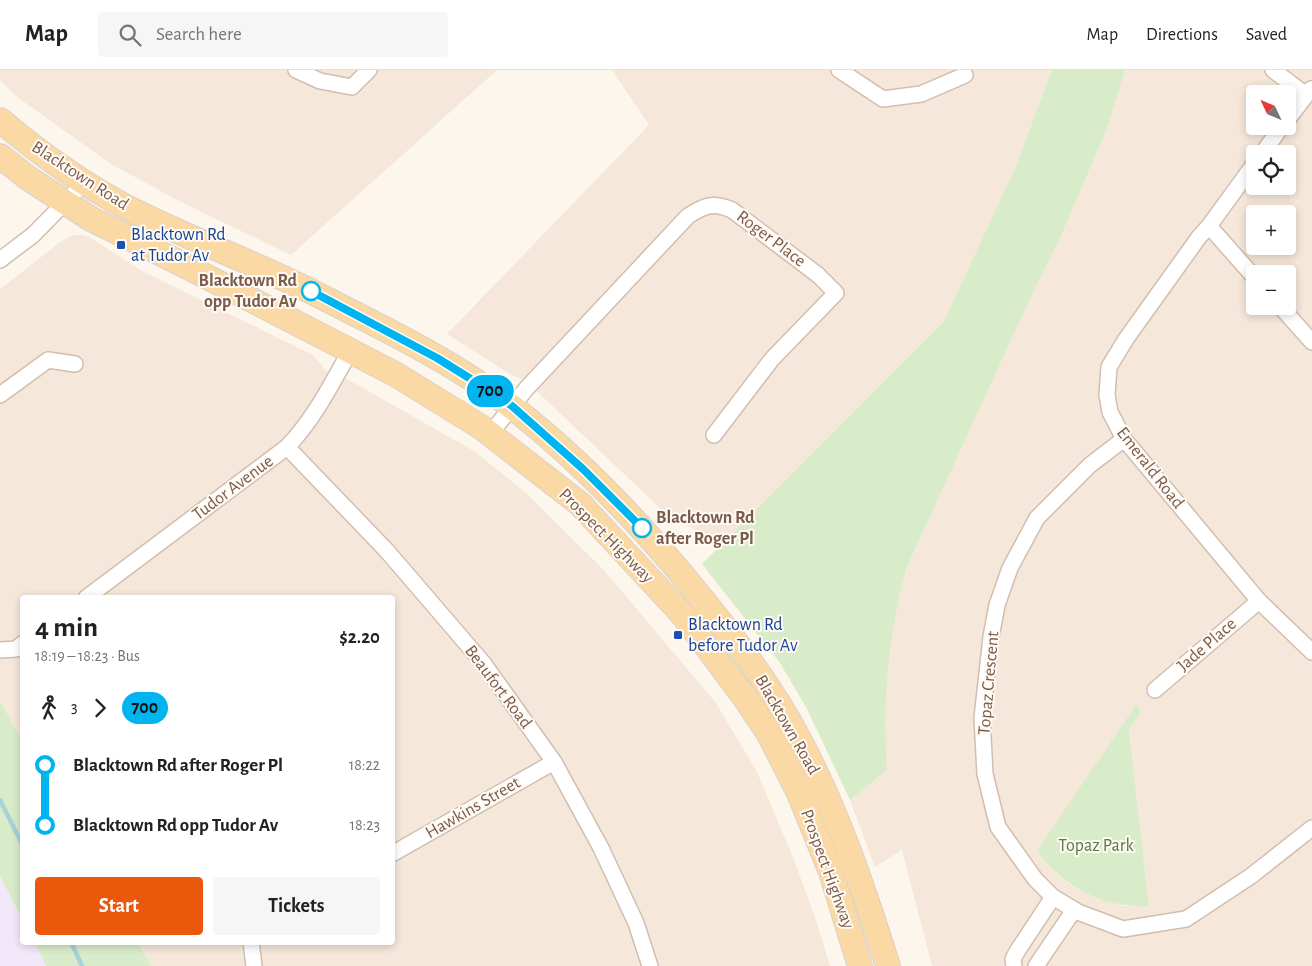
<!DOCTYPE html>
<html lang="en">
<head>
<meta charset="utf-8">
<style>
	:root { --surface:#fff; --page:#f6f6f6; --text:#222; --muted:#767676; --line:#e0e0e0; --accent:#ea580c }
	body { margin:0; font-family:"Alegreya Sans",sans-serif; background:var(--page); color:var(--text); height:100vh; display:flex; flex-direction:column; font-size:19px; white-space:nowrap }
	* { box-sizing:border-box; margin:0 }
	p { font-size:16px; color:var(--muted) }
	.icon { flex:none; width:28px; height:28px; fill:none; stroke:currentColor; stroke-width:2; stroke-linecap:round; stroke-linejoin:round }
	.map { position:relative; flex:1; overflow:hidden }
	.drawer { position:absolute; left:20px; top:525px; width:375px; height:350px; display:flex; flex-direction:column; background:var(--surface); border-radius:5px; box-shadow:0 2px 8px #0003 }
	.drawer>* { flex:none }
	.badge { padding:0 10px; border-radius:16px; font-size:18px; line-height:32px }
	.needle { width:32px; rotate:314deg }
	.fabs { position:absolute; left:1246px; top:15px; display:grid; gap:10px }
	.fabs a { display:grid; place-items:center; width:50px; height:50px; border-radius:5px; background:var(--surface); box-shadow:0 2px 8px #0003; font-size:25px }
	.map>.badge { position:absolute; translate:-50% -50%; box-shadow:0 0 0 2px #fff }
	.legs { display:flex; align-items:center; gap:8px; height:55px; padding:0 15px; font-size:16px }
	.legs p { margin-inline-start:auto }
	.summary { display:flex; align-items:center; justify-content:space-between; height:85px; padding:0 15px }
	h1 { font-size:28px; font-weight:600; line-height:38px }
	.action { display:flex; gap:10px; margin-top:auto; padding:10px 15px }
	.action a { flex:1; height:58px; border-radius:5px; background:var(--accent); color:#fff; font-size:20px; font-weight:600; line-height:58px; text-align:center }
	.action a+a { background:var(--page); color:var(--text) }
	ul { padding:0 15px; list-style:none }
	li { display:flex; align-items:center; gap:18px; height:60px; font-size:19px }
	li i { display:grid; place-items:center; width:8px; height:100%; margin:0 6px; background:currentColor }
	li i::after { content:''; width:12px; height:12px; margin:-6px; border:4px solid; border-radius:50%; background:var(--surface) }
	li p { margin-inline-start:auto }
	li:first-child i { background:linear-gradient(#0000 50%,currentColor 0) }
	li:last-child i { background:linear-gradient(currentColor 50%,#0000 0) }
	header { display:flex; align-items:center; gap:30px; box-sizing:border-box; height:70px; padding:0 25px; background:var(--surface); border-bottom:1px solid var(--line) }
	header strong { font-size:24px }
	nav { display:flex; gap:28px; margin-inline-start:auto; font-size:18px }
	.search { width:350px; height:45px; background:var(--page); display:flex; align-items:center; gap:12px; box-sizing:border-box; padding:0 18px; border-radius:5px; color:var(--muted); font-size:19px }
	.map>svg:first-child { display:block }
	.residential { fill:#f5e8da; fill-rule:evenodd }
	.education { fill:#f3e8fa }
	.green { fill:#d8ecc9 }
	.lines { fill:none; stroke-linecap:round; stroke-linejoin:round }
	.stream { stroke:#a5d3da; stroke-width:4.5 }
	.street-casing { stroke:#d1beb0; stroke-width:18 }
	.primary-casing { stroke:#dad1cd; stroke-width:26 }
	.street { stroke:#fff; stroke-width:15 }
	.primary { stroke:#fbd9a5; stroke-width:24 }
	.line-1-casing { stroke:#fff; stroke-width:11 }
	.line-1 { stroke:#00b5ef; stroke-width:8 }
	.transit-dot { fill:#1a4fb4; stroke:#fffaf3; stroke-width:2 }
	.stop-1-dot { fill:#fff; stroke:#00b5ef; stroke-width:2.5 }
	.labels { text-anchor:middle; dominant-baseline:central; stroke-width:4; stroke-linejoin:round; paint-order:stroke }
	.street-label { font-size:18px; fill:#7a5c4d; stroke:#fffaf3 }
	.transit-label { font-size:18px; fill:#164399; stroke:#fffaf3; text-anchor:start }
	.stop-label { font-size:18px; font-weight:bold; fill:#7a5c4d; stroke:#fffaf3; text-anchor:end }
	.park-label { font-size:18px; fill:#537a41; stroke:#fffaf3 }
</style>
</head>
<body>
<header>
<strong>Map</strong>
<div class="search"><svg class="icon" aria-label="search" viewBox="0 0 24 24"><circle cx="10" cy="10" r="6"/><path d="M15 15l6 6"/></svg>Search here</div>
<nav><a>Map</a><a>Directions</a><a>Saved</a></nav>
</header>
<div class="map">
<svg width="1312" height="896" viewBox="0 0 1312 896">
	<rect width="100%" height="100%" fill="#fdf6ec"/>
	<!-- residential -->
	<g class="residential">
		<path d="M0,0H497L291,185L179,131L111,94L17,27L0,10Z"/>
		<path d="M612,0H1052L1015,98L944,251L726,470L706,465L688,456L663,441L526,311L510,304L447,264L649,55Z"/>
		<path d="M1125,0H1312V896H932L902,780L875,797L850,730L887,700L884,661L885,622L889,578L896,537L906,499L1035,218L1057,175L1108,56ZM1255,24H1288V56H1255ZM1255,84H1288V116H1255ZM1255,144H1288V176H1255ZM1255,204H1288V236H1255ZM1141,642L1129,660L1149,836H1124L1088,824L1072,816L1057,804L1037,781Z"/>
		<path d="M73,165H84L91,168L142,201L313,285L327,302L349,310L474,381L526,423L603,499L716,633L757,702L793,787L816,850L830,896H151L138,873L392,872V528H22V670L0,631V219L63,170Z"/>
	</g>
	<!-- education -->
	<path class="education" d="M0,806L22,849V872L35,873L46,896H0Z"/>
	<!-- green -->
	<g class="green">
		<path d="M1052,0H1125L1108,56L1057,175L1035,218L906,499C888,569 882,628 887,700L850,730L807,639L780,593L702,494L944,251L1015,98Z"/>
		<path d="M0,631L22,670V849L0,806Z"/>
		<path d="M1136,635L1141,642L1129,660L1149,836C1102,838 1065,818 1037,781Z"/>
		<path d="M35,873H138L151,896H46Z"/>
	</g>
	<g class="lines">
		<!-- stream -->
		<g class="stream">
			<path d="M0,730L22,774"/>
			<path d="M71,872L82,896"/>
		</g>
		<defs>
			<g id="street">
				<path d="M296,0L320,11L352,17L369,0"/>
				<path d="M839,0L883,29L921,24L965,5"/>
				<path d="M1273,0L1306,25"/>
				<path d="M1288,49L1311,19"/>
				<path d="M1262,84L1282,56"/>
				<path d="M1255,93L1209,156L1199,167L1126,269L1109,297L1107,325L1110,342L1124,369L1259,531L1312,582"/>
				<path d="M1209,156L1255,208"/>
				<path d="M0,190L33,165L84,113"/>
				<path d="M1280,236L1312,272"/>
				<path d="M0,325L48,290L75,294"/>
				<path d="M490,364L526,319L688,146C705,135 713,132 732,140L818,205L836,223L772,289L714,365"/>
				<path d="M1124,369L1090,395L1037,448L1010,498L997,535L991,567L982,648L985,704L998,757L1035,809L1053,827L1078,842L1123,859L1186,849L1251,806L1312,758"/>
				<path d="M287,377L387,481L484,594L554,692L601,778L636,853L650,896"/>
				<path d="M86,528L287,377C314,349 331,315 350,281"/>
				<path d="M0,580L16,579L22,574"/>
				<path d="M1155,620L1259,531"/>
				<path d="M392,784L554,692"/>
				<path d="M251,872L254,896"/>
				<path d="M1014,896L1013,889L1018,880L1053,827"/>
				<path d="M1036,896L1074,840"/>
			</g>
			<g id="primary">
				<path d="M0,50C39,83 81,113 126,137C193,171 264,196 330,231C391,262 458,295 512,337C578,388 636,449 689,513C731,564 772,616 802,675C839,745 864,821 888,896"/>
				<path d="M0,86L28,108L91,149L182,194L395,304L481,357L580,434L683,545L745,628L769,664L799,723L831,802L860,896"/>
			</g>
		</defs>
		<!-- street casing -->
		<use href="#street" class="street-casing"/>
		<!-- primary casing -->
		<use href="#primary" class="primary-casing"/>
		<!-- street -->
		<use href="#street" class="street"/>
		<!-- primary -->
		<use href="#primary" class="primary"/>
	</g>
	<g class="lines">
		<defs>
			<path id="line-1" d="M311,221L437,288L482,316L512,336L583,399L642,458"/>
		</defs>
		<!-- line-1 casing -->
		<use href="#line-1" class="line-1-casing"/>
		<!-- line-1 -->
		<use href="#line-1" class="line-1"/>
	</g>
	<!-- markers -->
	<g class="transit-dot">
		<rect x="116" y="170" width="10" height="10" rx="2.5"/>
		<rect x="673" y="560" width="10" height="10" rx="2.5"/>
	</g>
	<g class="stop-1-dot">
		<circle cx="311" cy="221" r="9"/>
		<circle cx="642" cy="458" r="9"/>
	</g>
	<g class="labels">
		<!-- street labels -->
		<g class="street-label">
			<text transform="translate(80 106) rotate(33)">Blacktown Road</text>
			<text transform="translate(771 169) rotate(37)">Roger Place</text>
			<text transform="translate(1150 398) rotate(52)">Emerald Road</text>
			<text transform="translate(233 418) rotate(-37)">Tudor Avenue</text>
			<text transform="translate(606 466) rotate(45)">Prospect Highway</text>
			<text transform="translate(1207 575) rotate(-41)">Jade Place</text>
			<text transform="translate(989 613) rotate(-85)">Topaz Crescent</text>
			<text transform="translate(498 617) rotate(53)">Beaufort Road</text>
			<text transform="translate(787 655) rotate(60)">Blacktown Road</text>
			<text transform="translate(473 738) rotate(-30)">Hawkins Street</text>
			<text transform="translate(827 799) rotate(70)">Prospect Highway</text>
		</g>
		<!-- transit labels -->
		<g class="transit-label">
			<text x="131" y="165">Blacktown Rd<tspan x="131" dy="21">at Tudor Av</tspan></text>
			<text x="688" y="555">Blacktown Rd<tspan x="688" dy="21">before Tudor Av</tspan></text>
		</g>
		<!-- stop labels -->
		<g class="stop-label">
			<text x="297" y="211">Blacktown Rd<tspan x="297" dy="21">opp Tudor Av</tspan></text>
			<text x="656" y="448" text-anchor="start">Blacktown Rd<tspan x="656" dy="21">after Roger Pl</tspan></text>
		</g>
		<!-- park labels -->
		<g class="park-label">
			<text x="1096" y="776">Topaz Park</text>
		</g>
	</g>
</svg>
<div class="fabs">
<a><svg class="needle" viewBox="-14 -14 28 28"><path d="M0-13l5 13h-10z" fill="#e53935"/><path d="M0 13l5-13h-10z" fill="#767676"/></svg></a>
<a><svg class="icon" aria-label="locate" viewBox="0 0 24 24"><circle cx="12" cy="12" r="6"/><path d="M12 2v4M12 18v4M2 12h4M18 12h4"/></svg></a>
<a>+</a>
<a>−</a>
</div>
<b class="badge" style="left:490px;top:321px;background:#00b5ef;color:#111">700</b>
<section class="drawer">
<div class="summary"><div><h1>4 min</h1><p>18:19 – 18:23 · Bus</p></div><b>$2.20</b></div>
<div class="legs"><svg class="icon" aria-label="walk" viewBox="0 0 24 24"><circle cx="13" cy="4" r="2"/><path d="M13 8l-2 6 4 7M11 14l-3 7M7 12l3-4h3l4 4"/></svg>3<svg class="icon" aria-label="forward" viewBox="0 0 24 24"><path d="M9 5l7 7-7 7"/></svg><b class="badge" style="background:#00b5ef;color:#111">700</b></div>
<ul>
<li><i style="color:#00b5ef"></i><b>Blacktown Rd after Roger Pl</b><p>18:22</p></li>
<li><i style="color:#00b5ef"></i><b>Blacktown Rd opp Tudor Av</b><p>18:23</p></li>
</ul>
<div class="action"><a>Start</a><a>Tickets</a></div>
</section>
</div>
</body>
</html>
